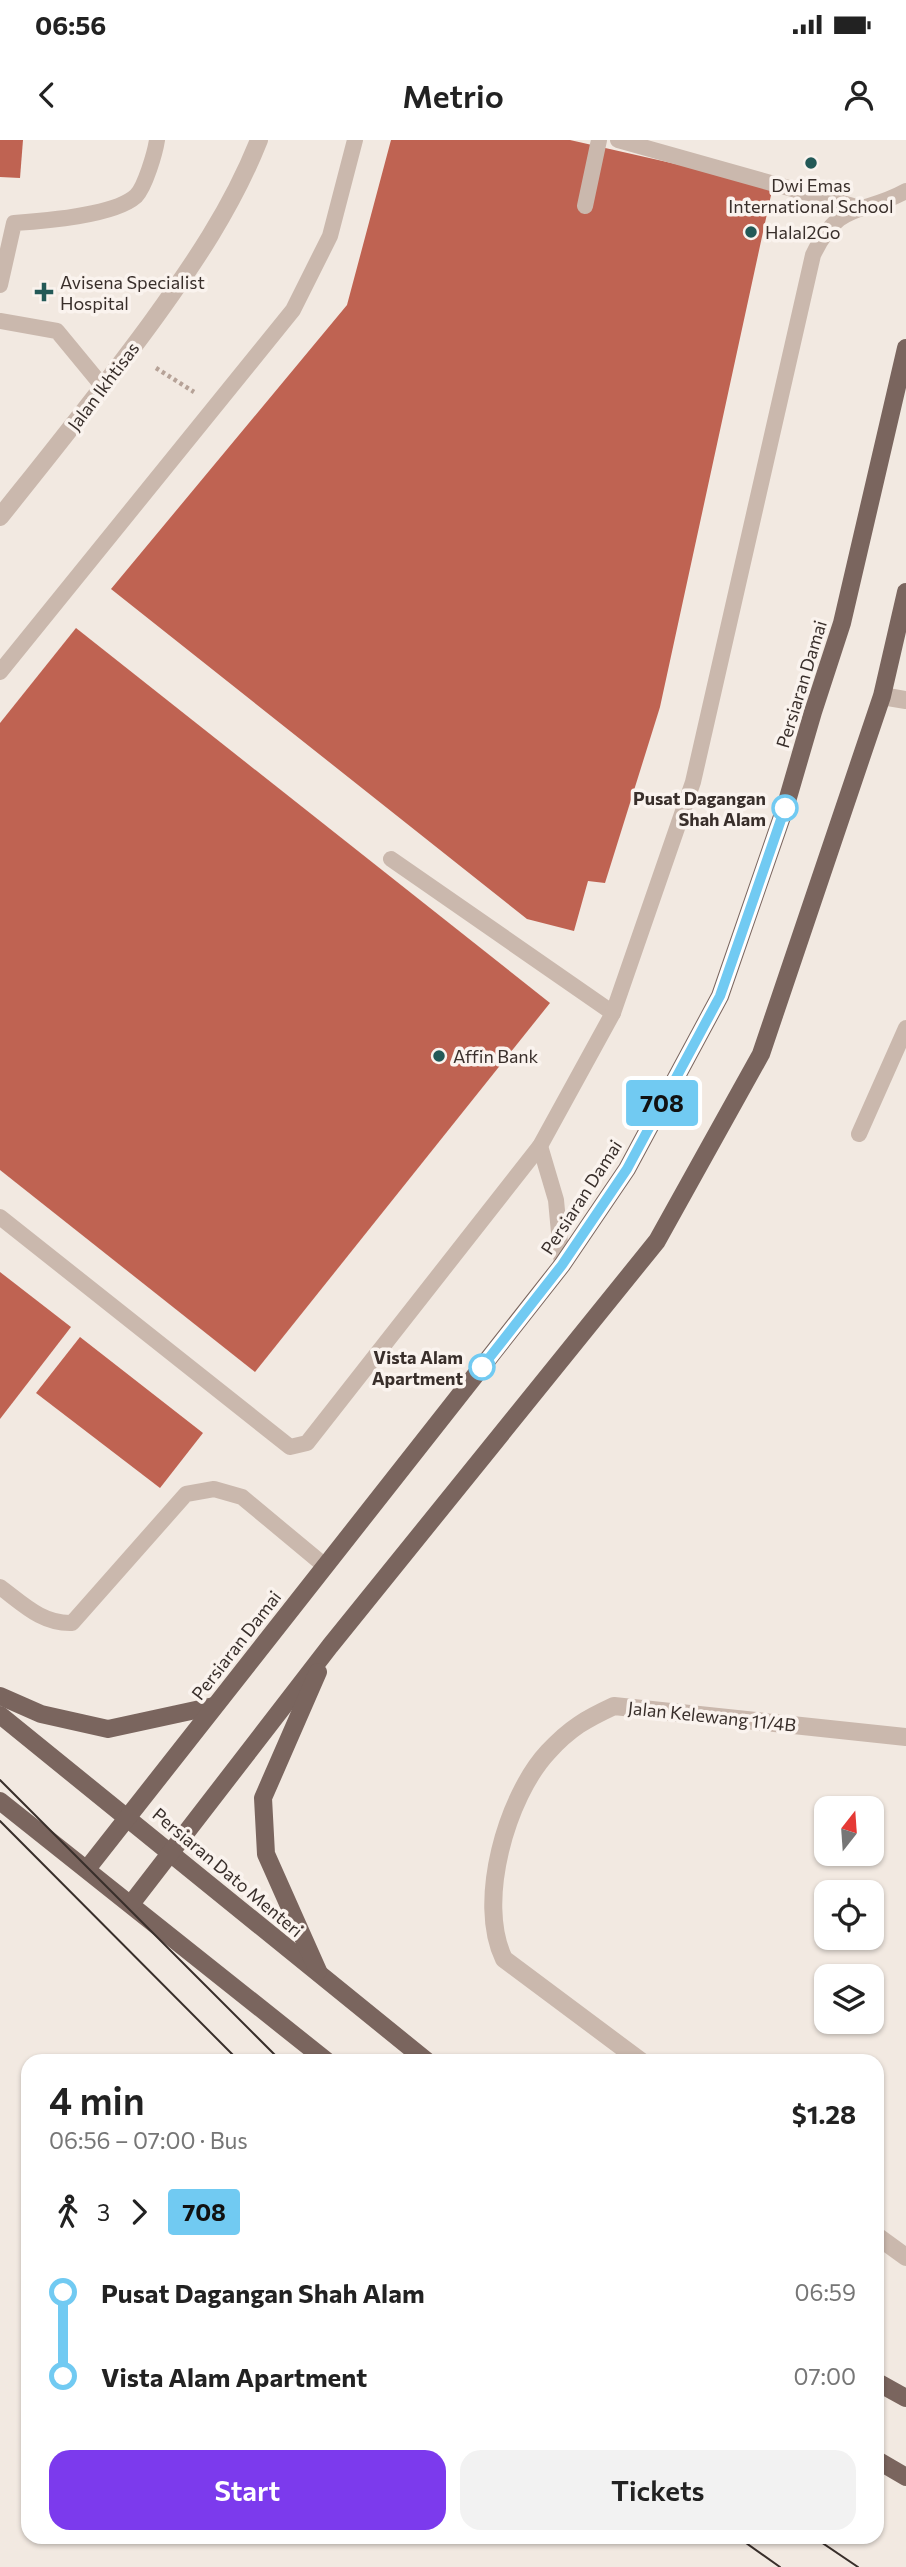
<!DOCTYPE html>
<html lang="en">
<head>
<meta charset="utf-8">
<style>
	:root { --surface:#fff; --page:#f2f2f2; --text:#222; --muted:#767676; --accent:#7c3aed }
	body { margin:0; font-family:Commissioner,sans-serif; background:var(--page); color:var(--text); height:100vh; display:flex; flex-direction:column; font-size:26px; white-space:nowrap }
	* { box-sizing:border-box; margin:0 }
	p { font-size:23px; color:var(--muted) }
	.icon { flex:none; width:38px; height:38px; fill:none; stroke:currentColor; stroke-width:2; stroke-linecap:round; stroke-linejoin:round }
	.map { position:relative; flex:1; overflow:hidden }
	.panel { position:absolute; left:21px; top:1914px; width:863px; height:490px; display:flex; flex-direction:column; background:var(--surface); border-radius:21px; box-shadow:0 2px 5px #0004 }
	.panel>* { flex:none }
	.badge { padding:0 14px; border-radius:5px; font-size:24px; line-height:46px }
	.needle { width:46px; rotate:17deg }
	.fabs { position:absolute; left:814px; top:1656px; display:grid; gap:14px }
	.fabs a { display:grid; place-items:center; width:70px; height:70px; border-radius:14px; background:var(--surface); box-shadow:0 2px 5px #0004; font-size:35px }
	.map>.badge { position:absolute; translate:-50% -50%; box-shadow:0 0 0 4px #fff }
	.legs { display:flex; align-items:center; gap:10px; height:77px; padding:0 28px; font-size:23px }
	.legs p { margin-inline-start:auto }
	.head { display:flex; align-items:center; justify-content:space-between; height:119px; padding:0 28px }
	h1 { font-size:38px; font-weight:600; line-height:52px }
	.action { display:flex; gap:14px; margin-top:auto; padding:14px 28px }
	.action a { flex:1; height:80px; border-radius:21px; background:var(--accent); color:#fff; font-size:28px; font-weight:600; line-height:80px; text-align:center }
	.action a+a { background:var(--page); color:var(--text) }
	ul { padding:0 28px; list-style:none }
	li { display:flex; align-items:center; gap:24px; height:84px; font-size:26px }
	li i { display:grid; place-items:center; width:10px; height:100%; margin:0 9px; background:currentColor }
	li i::after { content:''; width:18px; height:18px; margin:-9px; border:5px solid; border-radius:50%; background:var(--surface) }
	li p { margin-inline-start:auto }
	li:first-child i { background:linear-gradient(#0000 50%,currentColor 0) }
	li:last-child i { background:linear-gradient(currentColor 50%,#0000 0) }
	.status { display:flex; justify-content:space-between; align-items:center; height:49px; padding:0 35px; background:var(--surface); direction:ltr }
	.status svg { height:19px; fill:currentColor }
	header { display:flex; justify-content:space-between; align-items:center; height:91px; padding:0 28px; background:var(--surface); font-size:32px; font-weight:600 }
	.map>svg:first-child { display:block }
	.building { fill:#bf6352 }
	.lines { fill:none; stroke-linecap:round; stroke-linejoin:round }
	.path { stroke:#b6a297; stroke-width:4.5; stroke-dasharray:3.5 3.5; stroke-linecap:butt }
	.lane { stroke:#cab8ad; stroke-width:16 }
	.street { stroke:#cab8ad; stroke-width:18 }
	.primary { stroke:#7a655e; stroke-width:18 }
	.tram { stroke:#392f2b; stroke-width:2 }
	.line-1-casing { stroke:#fff; stroke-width:16 }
	.line-1 { stroke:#71caf2; stroke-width:10 }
	.poi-dot { fill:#235957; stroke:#faf3ee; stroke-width:2.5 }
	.stop-1-dot { fill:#fff; stroke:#71caf2; stroke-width:3.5 }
	.labels { text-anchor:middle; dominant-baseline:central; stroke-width:7; stroke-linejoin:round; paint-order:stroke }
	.poi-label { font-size:18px; fill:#392f2b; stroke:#faf3ee; text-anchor:start }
	.street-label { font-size:18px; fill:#392f2b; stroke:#faf3ee }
	.stop-label { font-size:18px; font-weight:bold; fill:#392f2b; stroke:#faf3ee; text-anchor:end }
</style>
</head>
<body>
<div class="status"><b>06:56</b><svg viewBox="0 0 49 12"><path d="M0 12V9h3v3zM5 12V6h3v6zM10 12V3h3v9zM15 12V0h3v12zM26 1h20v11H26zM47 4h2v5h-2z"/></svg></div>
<header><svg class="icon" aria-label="back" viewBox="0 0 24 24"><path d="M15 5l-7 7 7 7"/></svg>Metrio<svg class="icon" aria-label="person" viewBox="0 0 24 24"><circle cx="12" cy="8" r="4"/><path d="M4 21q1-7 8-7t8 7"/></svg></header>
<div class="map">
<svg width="906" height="2427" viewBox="0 0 906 2427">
	<rect width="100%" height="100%" fill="#f2e9e1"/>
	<!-- building -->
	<g class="building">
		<path d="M0,0H23L20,38L0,37Z"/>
		<path d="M391,0H570L773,46L660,567L605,743L588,741L574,791L527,779L111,449L347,165Z"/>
		<path d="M76,488L550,863L255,1232L0,1030V583Z"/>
		<path d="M0,1132L71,1187L0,1279Z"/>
		<path d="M80,1197L203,1293L160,1348L36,1253Z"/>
	</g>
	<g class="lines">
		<!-- path -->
		<path class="path" d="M156,228L194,252"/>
		<!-- lane -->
		<g class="lane">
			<path d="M618,0L860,68"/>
			<path d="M585,66L599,0"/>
			<path d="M0,145L14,83C43,81 114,76 136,56C145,47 155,13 157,0"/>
			<path d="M0,181L57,191L104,248"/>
			<path d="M0,532L293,170L330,96L355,0"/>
			<path d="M391,719L613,873"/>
			<path d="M859,994L906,888"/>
			<path d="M540,1006L556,1060L562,1125"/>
			<path d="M0,1077L290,1307L307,1303L540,1006L613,873L693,642L813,115C840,59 861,76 906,51"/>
			<path d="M0,1447C23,1464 42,1484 72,1483L186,1354L214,1349L242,1357L325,1426"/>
		</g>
		<!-- street -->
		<g class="street">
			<path d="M0,377C51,313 102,250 151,183C193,125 232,68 259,0"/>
			<path d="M882,556L906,560"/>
			<path d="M642,1922L504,1819C476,1762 507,1656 548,1612C570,1588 586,1579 614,1566L906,1597"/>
			<path d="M877,2096L906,2117"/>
		</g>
		<!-- primary -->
		<g class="primary">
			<path d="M0,1556L41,1574L108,1589L214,1566"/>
			<path d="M0,1575L428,1922"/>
			<path d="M0,1661L328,1922"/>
			<path d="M87,1729L562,1125L627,1029L720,856L785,668L813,572L842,483L906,208"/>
			<path d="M131,1764L330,1506L657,1101L761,914L882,556L906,452"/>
			<path d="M318,1831L266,1714L263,1658L318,1532"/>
			<path d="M877,2242L906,2258"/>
			<path d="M877,2320L906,2337"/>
		</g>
		<!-- tram -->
		<g class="tram">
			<path d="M0,1640L282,1922"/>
			<path d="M0,1681L240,1922"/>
			<path d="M739,2398L780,2427"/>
			<path d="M815,2398L858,2427"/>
		</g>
	</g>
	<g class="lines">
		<defs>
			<path id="line-1" d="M482,1227L562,1125L627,1029L720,856L785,668"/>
		</defs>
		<!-- line-1 casing -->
		<use href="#line-1" class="line-1-casing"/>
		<!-- line-1 -->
		<use href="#line-1" class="line-1"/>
	</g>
	<!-- markers -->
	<g class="poi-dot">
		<circle cx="811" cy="23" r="7"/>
		<circle cx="751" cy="92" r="7"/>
		<path d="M40.5 141.5h7v7h7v7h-7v7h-7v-7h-7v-7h7z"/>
		<circle cx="439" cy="916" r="7"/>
	</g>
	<g class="stop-1-dot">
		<circle cx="785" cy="668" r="12"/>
		<circle cx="482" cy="1227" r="12"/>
	</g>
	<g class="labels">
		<!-- poi labels -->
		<g class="poi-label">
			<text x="811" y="45" text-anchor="middle">Dwi Emas<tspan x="811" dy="21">International School</tspan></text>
			<text x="765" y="92">Halal2Go</text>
			<text x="60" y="142">Avisena Specialist<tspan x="60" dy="21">Hospital</tspan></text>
			<text x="453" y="916">Affin Bank</text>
		</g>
		<!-- street labels -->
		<g class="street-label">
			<text transform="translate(103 246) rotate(-53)">Jalan Ikhtisas</text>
			<text transform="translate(801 544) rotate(-73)">Persiaran Damai</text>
			<text transform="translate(581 1057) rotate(-57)">Persiaran Damai</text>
			<text transform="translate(236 1505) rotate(-52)">Persiaran Damai</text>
			<text transform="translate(712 1576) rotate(6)">Jalan Kelewang 11/4B</text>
			<text transform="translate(228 1732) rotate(40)">Persiaran Dato Menteri</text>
		</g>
		<!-- stop labels -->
		<g class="stop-label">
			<text x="766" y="658">Pusat Dagangan<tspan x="766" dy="21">Shah Alam</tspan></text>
			<text x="463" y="1217">Vista Alam<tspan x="463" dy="21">Apartment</tspan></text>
		</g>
	</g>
</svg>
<div class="fabs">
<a><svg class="needle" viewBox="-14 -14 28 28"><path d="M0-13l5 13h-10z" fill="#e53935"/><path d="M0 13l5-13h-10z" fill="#767676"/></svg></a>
<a><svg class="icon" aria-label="locate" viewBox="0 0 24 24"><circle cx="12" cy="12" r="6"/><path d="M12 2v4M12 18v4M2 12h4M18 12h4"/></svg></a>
<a><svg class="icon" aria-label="layers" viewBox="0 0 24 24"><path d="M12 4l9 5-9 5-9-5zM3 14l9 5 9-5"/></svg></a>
</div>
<b class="badge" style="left:662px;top:963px;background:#71caf2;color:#111">708</b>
<section class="panel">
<div class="head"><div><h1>4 min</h1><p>06:56 – 07:00 · Bus</p></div><b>$1.28</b></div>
<div class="legs"><svg class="icon" aria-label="walk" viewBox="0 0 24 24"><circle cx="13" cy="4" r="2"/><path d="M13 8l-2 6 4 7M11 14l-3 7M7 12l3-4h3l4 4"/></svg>3<svg class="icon" aria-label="forward" viewBox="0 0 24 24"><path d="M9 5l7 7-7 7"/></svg><b class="badge" style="background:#71caf2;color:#111">708</b></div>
<ul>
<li><i style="color:#71caf2"></i><b>Pusat Dagangan Shah Alam</b><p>06:59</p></li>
<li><i style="color:#71caf2"></i><b>Vista Alam Apartment</b><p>07:00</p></li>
</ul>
<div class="action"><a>Start</a><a>Tickets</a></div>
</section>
</div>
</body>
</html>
